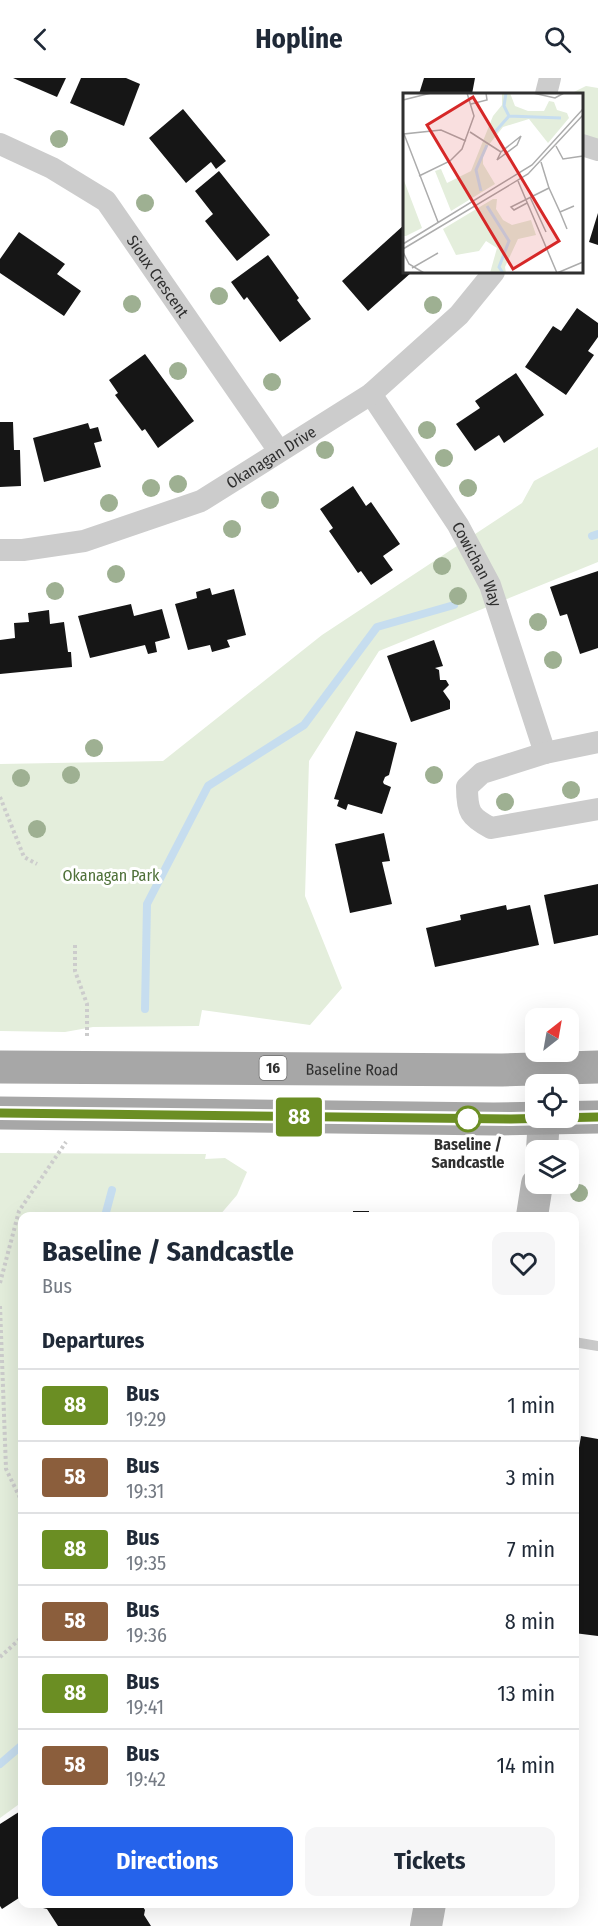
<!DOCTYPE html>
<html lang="en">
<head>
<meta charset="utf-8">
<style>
	:root { --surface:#fff; --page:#f6f6f7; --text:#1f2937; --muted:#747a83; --line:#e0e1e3; --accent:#2563eb }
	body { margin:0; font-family:"Fira Sans Condensed",sans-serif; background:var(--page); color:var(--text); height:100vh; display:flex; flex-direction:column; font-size:22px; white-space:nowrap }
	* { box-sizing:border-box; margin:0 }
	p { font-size:20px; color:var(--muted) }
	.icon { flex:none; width:33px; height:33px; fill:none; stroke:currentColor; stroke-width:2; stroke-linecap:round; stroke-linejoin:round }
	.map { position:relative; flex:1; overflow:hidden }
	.sheet { position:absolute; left:18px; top:1134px; width:561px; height:696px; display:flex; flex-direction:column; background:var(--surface); border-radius:12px; box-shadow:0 6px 24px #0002 }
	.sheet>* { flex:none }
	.badge { padding:0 12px; border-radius:4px; font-size:21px; line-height:39px }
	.needle { width:39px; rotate:31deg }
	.controls { position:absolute; left:525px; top:930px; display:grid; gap:12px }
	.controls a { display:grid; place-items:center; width:54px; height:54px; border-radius:12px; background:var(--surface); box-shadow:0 6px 24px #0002; font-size:30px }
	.map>.badge { position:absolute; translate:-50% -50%; box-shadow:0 0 0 3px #fff }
	h2 { padding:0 24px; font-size:22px; line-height:54px }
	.round { display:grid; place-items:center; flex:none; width:63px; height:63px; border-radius:12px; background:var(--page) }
	.headline { display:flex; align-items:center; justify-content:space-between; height:102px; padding:0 24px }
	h1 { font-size:28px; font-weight:700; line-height:45px }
	.cta { display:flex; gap:12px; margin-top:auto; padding:12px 24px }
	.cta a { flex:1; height:69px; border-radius:12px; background:var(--accent); color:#fff; font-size:24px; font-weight:700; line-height:69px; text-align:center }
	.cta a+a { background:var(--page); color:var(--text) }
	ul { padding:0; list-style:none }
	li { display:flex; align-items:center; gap:18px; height:72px; padding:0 24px; border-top:2px solid var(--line) }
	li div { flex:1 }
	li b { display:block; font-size:22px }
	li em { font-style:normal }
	li .badge { min-width:66px; font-weight:700; text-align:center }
	header { display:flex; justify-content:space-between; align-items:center; height:78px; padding:0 24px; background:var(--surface); font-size:27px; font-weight:700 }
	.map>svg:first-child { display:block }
	.green { fill:#e4eedc }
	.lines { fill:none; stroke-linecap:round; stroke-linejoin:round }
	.stream { stroke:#c6ddef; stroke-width:8 }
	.building { fill:#161616 }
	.path { stroke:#ccc; stroke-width:4; stroke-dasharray:3 3; stroke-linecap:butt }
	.lane { stroke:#ccc; stroke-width:10 }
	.street { stroke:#ccc; stroke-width:22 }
	.secondary { stroke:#b9b9b9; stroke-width:32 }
	.primary { stroke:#a7a7a7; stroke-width:33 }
	.tree { fill:#9eb092 }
	.line-casing { stroke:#fff; stroke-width:14 }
	.line { stroke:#6b8e23; stroke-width:9 }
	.stop-dot { fill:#fff; stroke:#6b8e23; stroke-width:3 }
	.labels { text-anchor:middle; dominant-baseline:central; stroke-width:6; stroke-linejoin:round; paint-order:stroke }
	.shield { fill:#fff; stroke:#6d6d6d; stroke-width:1.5 }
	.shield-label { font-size:15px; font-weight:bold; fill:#2f2f2f }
	.street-label { font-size:16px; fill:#2f2f2f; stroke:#fff }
	.park-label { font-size:16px; fill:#4e7038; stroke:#fff }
	.stop-label { font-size:16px; font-weight:bold; fill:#2f2f2f; stroke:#fff }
	.inset-river { fill:none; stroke:#c6ddef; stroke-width:3 }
	.inset-road { fill:none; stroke:#acacac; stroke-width:1.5 }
	.view { fill:#d62828; fill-opacity:0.15; stroke:#d62828; stroke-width:3 }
	.inset-edge { fill:none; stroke:#2f2f2f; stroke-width:3 }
</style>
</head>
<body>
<header><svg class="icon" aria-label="back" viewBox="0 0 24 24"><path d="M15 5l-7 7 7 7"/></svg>Hopline<svg class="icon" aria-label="search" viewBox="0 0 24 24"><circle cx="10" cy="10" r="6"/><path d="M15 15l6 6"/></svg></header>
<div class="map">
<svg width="598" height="1848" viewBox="0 0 598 1848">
	<rect width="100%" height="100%" fill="#fff"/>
	<!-- green -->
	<g class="green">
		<path d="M586,8L598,10V64L582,59V16H570Z"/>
		<path d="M598,369V484L379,573L309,683L305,818L342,910L310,947L202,932L199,948L93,949L65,954L0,953V686L163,683L322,557L522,425L534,403Z"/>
		<path d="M0,1075L206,1076L205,1081L225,1080L247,1094L237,1117L219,1138H22V1724L0,1740Z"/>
	</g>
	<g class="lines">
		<!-- stream -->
		<g class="stream">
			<path d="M592,458L598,456"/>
			<path d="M145,931L147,826L208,708L304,647L377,549L454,527"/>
			<path d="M105,1138L112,1112"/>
			<path d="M0,1686L22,1667"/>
		</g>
	</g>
	<!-- building -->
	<g class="building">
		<path d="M13,0H66L57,19Z"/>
		<path d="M81,0H126L140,6L124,48L70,25Z"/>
		<path d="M424,0H475L472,16H419Z"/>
		<path d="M183,31L226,83L216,91L211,84L186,105L149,60Z"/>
		<path d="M219,93L270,157L237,183L205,143L213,136L195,113Z"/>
		<path d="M598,135V167L589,164Z"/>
		<path d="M404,147V194H412L368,233L342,203Z"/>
		<path d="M19,154L65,186L57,196L81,213L64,238L0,195V181Z"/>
		<path d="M268,177L299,220L297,222L311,241L280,264L247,219L244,222L231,204Z"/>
		<path d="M577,230L598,245V259L588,273L594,277L566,317L525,289L553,248L561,253Z"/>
		<path d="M145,276L194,343L158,370L145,351L142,353L115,317L118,315L109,302Z"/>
		<path d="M516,295L544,337L504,365L499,357L475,373L456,346L480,330L475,323Z"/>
		<path d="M0,344H13L14,372H20L21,408L0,409Z"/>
		<path d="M88,345L90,351L98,349L102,363L94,365L101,389L44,404L33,360Z"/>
		<path d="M353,408L366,428L371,424L400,466L383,478L393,492L371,507L361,493L358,495L329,453L333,450L320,431Z"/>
		<path d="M598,493V570L580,576L567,536L560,538L550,509Z"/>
		<path d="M210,510L212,517L234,511L246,557L227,562L230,569L212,574L210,567L188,572L175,526L197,520L196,514Z"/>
		<path d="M131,526L134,538L162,531L170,560L155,564L157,574L148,576L145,567L90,580L78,538Z"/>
		<path d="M49,532L50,546L64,544L68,574H71L72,589L0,596V562L15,560L14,545L29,544L28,535Z"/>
		<path d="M434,562L443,588L435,590L439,592L440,602H446L449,607L443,613L450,623V631L411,644L387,578Z"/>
		<path d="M356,653L397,665L389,697L385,699L383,704L384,706L391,709L382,736L348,726L346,732L337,728L339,722L334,721Z"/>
		<path d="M384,755L390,783L382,784L392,826L350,835L335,766Z"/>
		<path d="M598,806V857L554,866L544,817Z"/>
		<path d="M506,827L507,832L530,827L539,867L435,889L426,850L461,842L460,837Z"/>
		<rect x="353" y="1133" width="16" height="5"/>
		<rect x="439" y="1134" width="29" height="4"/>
		<path d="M581,1358L598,1361V1558L574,1555V1399Z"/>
		<path d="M22,1732V1818L2,1831L0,1828V1746Z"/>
		<path d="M41,1826H141L145,1832L144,1837L151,1848H58L47,1831L43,1830Z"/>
	</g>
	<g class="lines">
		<!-- path -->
		<g class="path">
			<path d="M0,719L24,779L37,786"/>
			<path d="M75,867V893L87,926V960"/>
			<path d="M0,1205L19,1133L66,1064"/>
			<path d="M0,1228L6,1391L22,1424"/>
			<path d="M0,1579L22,1559"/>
		</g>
		<!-- lane -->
		<path class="lane" d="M574,1264L598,1268"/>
		<!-- street -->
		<g class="street">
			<path d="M546,16L550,0"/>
			<path id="s1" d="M0,66L52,90L106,123L279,373"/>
			<path d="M582,67L598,72"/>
			<path id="s2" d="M371,316L458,447L490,507L545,675"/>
			<path id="s3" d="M0,472H23L84,463L201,423L371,316L459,237L494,194"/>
			<path d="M598,664L545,675L482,695L467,709C467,734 470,739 491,750L598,731"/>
		</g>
		<!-- secondary -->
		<g class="secondary">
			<path d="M542,1072L544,1040"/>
			<path d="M532,1138L537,1106"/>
			<path d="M426,1848L430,1826"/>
		</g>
		<!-- primary -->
		<g class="primary">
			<path id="s4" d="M0,989L502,992L598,989"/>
			<path d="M0,1035L494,1041L598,1039"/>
		</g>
	</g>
	<!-- trees -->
	<g class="tree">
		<circle cx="59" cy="61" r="9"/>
		<circle cx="145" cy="125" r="9"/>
		<circle cx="219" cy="218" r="9"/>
		<circle cx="132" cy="226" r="9"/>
		<circle cx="433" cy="227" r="9"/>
		<circle cx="178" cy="293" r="9"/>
		<circle cx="272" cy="304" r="9"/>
		<circle cx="427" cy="352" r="9"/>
		<circle cx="325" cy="372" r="9"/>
		<circle cx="444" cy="380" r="9"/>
		<circle cx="178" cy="406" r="9"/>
		<circle cx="151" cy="410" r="9"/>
		<circle cx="468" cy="410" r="9"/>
		<circle cx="270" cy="422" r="9"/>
		<circle cx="109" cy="425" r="9"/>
		<circle cx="232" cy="451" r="9"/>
		<circle cx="442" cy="488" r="9"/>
		<circle cx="116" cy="496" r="9"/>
		<circle cx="55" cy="513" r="9"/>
		<circle cx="458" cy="518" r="9"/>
		<circle cx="538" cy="544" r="9"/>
		<circle cx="553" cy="582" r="9"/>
		<circle cx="94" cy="670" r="9"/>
		<circle cx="71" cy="697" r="9"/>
		<circle cx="434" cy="697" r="9"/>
		<circle cx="21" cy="700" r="9"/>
		<circle cx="571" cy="712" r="9"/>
		<circle cx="505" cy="724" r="9"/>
		<circle cx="37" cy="751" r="9"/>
		<circle cx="579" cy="1115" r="9"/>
	</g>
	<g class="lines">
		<defs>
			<path id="line" d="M0,1035L511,1041L598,1039"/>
		</defs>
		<!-- line casing -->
		<use href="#line" class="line-casing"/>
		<!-- line -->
		<use href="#line" class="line"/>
	</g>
	<!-- markers -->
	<circle class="stop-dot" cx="468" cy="1041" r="12"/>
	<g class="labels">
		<!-- shield labels -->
		<rect class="shield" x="259.5" y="978" width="27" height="24" rx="4.5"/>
		<g class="shield-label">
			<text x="273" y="990">16</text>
		</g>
		<!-- street labels -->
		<g class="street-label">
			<text stroke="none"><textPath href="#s1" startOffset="212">Sioux Crescent</textPath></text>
			<text stroke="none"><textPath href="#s3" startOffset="291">Okanagan Drive</textPath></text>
			<text stroke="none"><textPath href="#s2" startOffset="201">Cowichan Way</textPath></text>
			<text stroke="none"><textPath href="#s4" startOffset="352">Baseline Road</textPath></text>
		</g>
		<!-- park labels -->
		<g class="park-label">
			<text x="111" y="797">Okanagan Park</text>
		</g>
		<!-- stop labels -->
		<g class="stop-label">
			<text x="468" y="1066">Baseline /<tspan x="468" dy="18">Sandcastle</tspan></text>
		</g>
	</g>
	<!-- overview -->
	<g transform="translate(403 15)">
		<rect width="180" height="180" fill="#fff"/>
		<path d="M99,0H107L112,13L125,18H141L146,8L151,9L154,17L164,20L166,25L145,50L126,26L100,34L80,59V71L92,91L48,118L32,78L38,76L44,90L68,78L90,23L99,12ZM0,85L19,135L3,143H0ZM90,106H94L93,116L100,127L109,132L128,127L133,142L115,146L102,174L103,180H87L94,155L83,148L76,158L53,162L40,136Z" fill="#e4eedc"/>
		<path class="inset-river" d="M103,0L101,13L106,23L158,25M91,40L106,23M78,98L73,77L84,52M84,113L106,148L96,174L100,180"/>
		<path class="inset-road" d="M130,0L152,5L161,0M0,7L28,0M68,11L84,7L83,0M67,39L98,59M118,43L114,52L94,67L98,59ZM153,53L160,66L180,63M16,83L47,68L59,56L71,23L64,0M115,88L154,180M146,95L157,119L171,113M127,104L143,139M124,110L111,117L108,114L146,95L138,69M157,119L164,136M35,129L1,41L38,37L63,48M0,151L129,72L180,16M0,156L125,81L180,22M0,159L6,171L21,180M9,175L35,160M154,180L180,169"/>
		<path class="view" d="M70,4L156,148L110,176L24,32Z"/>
		<rect width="180" height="180" class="inset-edge"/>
	</g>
</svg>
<div class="controls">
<a><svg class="needle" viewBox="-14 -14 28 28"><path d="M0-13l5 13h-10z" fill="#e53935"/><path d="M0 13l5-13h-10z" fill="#747a83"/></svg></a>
<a><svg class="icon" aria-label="locate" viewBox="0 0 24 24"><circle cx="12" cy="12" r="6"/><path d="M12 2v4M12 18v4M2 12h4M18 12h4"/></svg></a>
<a><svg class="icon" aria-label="layers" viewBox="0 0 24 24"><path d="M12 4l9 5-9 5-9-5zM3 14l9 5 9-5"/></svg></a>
</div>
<b class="badge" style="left:299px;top:1039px;background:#6b8e23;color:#fff">88</b>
<section class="sheet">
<div class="headline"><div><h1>Baseline / Sandcastle</h1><p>Bus</p></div><a class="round"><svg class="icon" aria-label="heart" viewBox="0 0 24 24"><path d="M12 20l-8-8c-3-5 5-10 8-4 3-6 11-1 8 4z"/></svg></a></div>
<h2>Departures</h2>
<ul>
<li><span class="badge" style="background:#6b8e23;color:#fff">88</span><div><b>Bus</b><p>19:29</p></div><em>1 min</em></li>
<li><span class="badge" style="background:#8b5e3c;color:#fff">58</span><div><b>Bus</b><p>19:31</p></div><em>3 min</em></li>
<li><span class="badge" style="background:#6b8e23;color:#fff">88</span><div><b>Bus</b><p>19:35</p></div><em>7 min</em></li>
<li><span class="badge" style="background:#8b5e3c;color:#fff">58</span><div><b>Bus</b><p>19:36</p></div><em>8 min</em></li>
<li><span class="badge" style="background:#6b8e23;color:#fff">88</span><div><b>Bus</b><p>19:41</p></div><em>13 min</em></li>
<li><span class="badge" style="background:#8b5e3c;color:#fff">58</span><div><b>Bus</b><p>19:42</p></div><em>14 min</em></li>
</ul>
<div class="cta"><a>Directions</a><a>Tickets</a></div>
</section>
</div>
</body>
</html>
